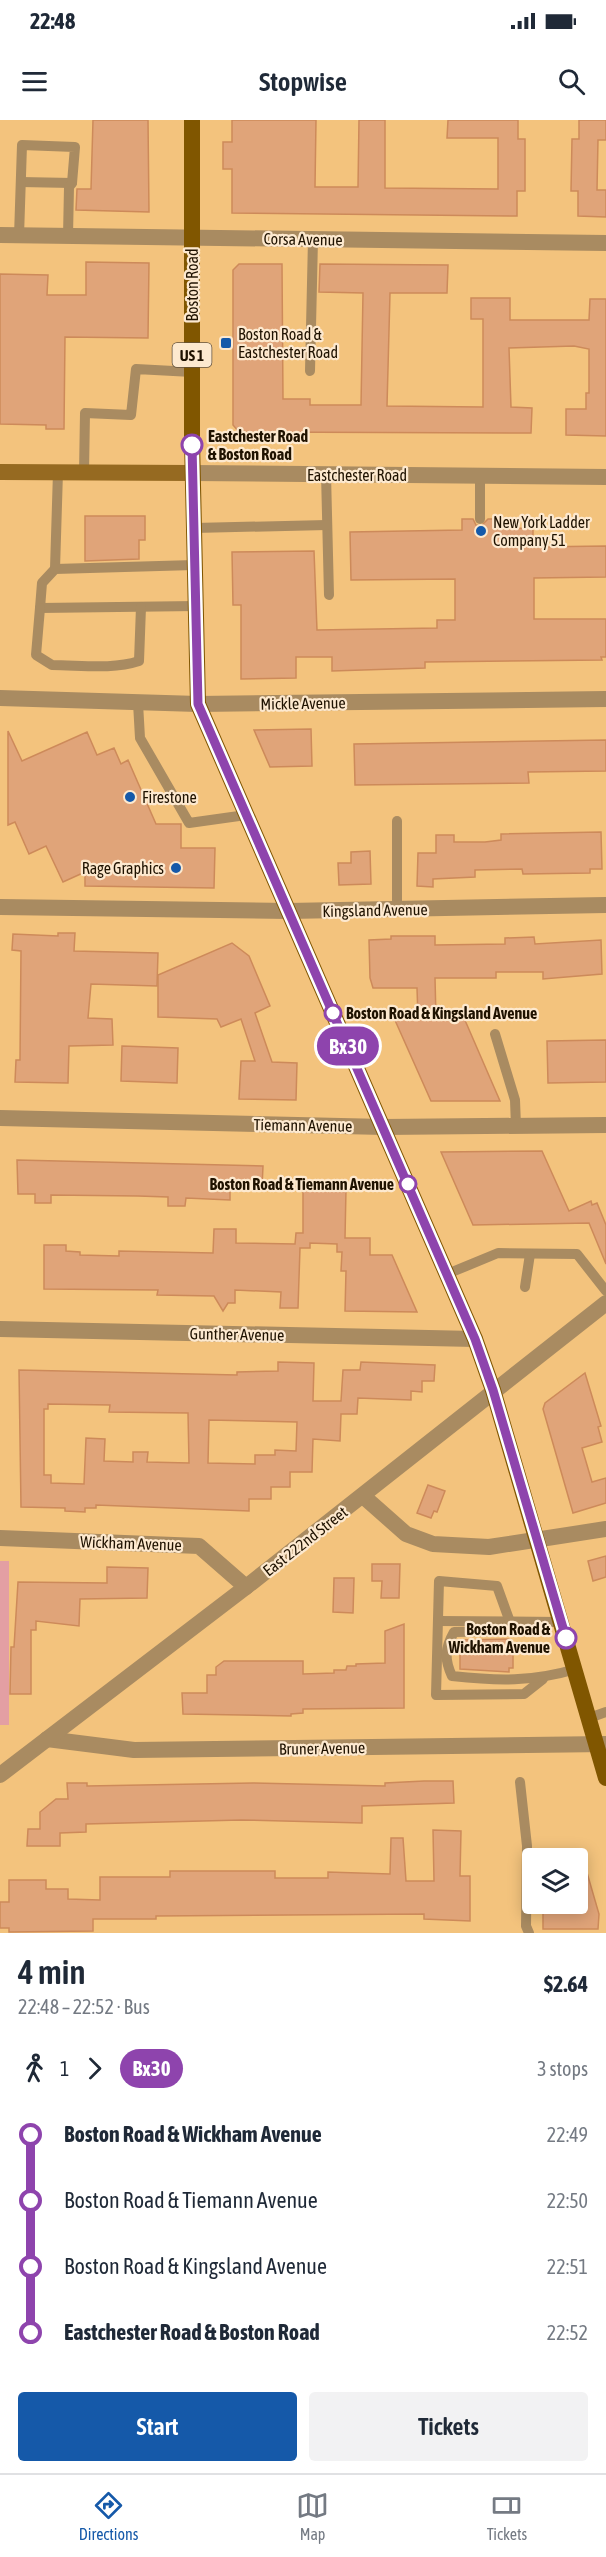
<!DOCTYPE html>
<html lang="en">
<head>
<meta charset="utf-8">
<style>
	:root { --surface:#fff; --page:#f2f2f3; --text:#1f2937; --muted:#747a83; --line:#e0e1e3; --accent:#1559a9 }
	body { margin:0; font-family:"Asap Condensed",sans-serif; background:var(--page); color:var(--text); height:100vh; display:flex; flex-direction:column; font-size:22px; white-space:nowrap }
	* { box-sizing:border-box; margin:0 }
	p { font-size:20px; color:var(--muted) }
	.icon { flex:none; width:33px; height:33px; fill:none; stroke:currentColor; stroke-width:2; stroke-linecap:round; stroke-linejoin:round }
	.map { position:relative; height:1813px; overflow:hidden }
	.details { display:flex; flex-direction:column; background:var(--surface); flex:1 }
	.details>* { flex:none }
	.badge { padding:0 12px; border-radius:20px; font-size:21px; line-height:39px }
	.tools { position:absolute; left:522px; top:1728px; display:grid; gap:12px }
	.tools a { display:grid; place-items:center; width:66px; height:66px; border-radius:6px; background:var(--surface); box-shadow:0 3px 15px #0003; font-size:30px }
	.map>.badge { position:absolute; translate:-50% -50%; box-shadow:0 0 0 3px #fff }
	.legs { display:flex; align-items:center; gap:9px; height:66px; padding:0 18px; font-size:20px }
	.legs p { margin-inline-start:auto }
	.overview { display:flex; align-items:center; justify-content:space-between; height:102px; padding:0 18px }
	h1 { font-size:33px; font-weight:600; line-height:45px }
	.button { display:flex; gap:12px; margin-top:auto; padding:12px 18px }
	.button a { flex:1; height:69px; border-radius:6px; background:var(--accent); color:#fff; font-size:24px; font-weight:600; line-height:69px; text-align:center }
	.button a+a { background:var(--page); color:var(--text) }
	ul { padding:0 18px; list-style:none }
	li { display:flex; align-items:center; gap:21px; height:66px; font-size:22px }
	li i { display:grid; place-items:center; width:9px; height:100%; margin:0 8px; background:currentColor }
	li i::after { content:''; width:15px; height:15px; margin:-8px; border:4px solid; border-radius:50%; background:var(--surface) }
	li p { margin-inline-start:auto }
	li:first-child i { background:linear-gradient(#0000 50%,currentColor 0) }
	li:last-child i { background:linear-gradient(currentColor 50%,#0000 0) }
	.status { display:flex; justify-content:space-between; align-items:center; height:42px; padding:0 30px; background:var(--surface); direction:ltr }
	.status svg { height:16px; fill:currentColor }
	header { display:flex; justify-content:space-between; align-items:center; height:78px; padding:0 18px; background:var(--surface); font-size:27px; font-weight:600 }
	.dock { display:flex; justify-content:space-around; align-items:center; height:84px; border-top:2px solid var(--line); background:var(--surface); font-size:16px; color:var(--muted) }
	.dock a { display:grid; justify-items:center; gap:3px }
	.dock .current { color:var(--accent) }
	.map>svg:first-child { display:block }
	.green { fill:#e39fa3 }
	.building { fill:#e0a479; stroke:#cd8a5a; stroke-width:1.5; fill-rule:evenodd }
	.lines { fill:none; stroke-linecap:round; stroke-linejoin:round }
	.service { stroke:#a98b61; stroke-width:10 }
	.minor { stroke:#a98b61; stroke-width:16 }
	.tertiary { stroke:#a98b61; stroke-width:16 }
	.secondary { stroke:#966a21; stroke-width:16 }
	.primary { stroke:#805600; stroke-width:16 }
	.line-1-casing { stroke:#fff; stroke-width:14 }
	.line-1 { stroke:#8e44ad; stroke-width:9 }
	.poi-dot { fill:#1559a9; stroke:#fde9cf; stroke-width:2 }
	.stop-1-dot { fill:#fff; stroke:#8e44ad; stroke-width:3 }
	.labels { text-anchor:middle; dominant-baseline:central; stroke-width:4.5; stroke-linejoin:round; paint-order:stroke }
	.shield { fill:#fde9cf; stroke:#62523e; stroke-width:1.5 }
	.shield-label { font-size:15px; font-weight:bold; fill:#1f1200 }
	.street-label { font-size:16px; fill:#1f1200; stroke:#fde9cf }
	.poi-label { font-size:16px; fill:#1f1200; stroke:#fde9cf; text-anchor:start }
	.stop-label { font-size:16px; font-weight:bold; fill:#1f1200; stroke:#fde9cf; text-anchor:start }
</style>
</head>
<body>
<div class="status"><b>22:48</b><svg viewBox="0 0 49 12"><path d="M0 12V9h3v3zM5 12V6h3v6zM10 12V3h3v9zM15 12V0h3v12zM26 1h20v11H26zM47 4h2v5h-2z"/></svg></div>
<header><svg class="icon" aria-label="menu" viewBox="0 0 24 24"><path d="M4 6h16M4 12h16M4 18h16"/></svg>Stopwise<svg class="icon" aria-label="search" viewBox="0 0 24 24"><circle cx="10" cy="10" r="6"/><path d="M15 15l6 6"/></svg></header>
<div class="map">
<svg width="606" height="1813" viewBox="0 0 606 1813">
	<rect width="100%" height="100%" fill="#f3c37d"/>
	<!-- green -->
	<rect class="green" x="0" y="1441" width="9" height="164"/>
	<!-- building -->
	<g class="building">
		<path d="M93,0H148L149,92L76,90L77,69H91Z"/>
		<path d="M232,0H316L315,67H358L359,0H385V68L498,69V18H447L448,0H518V19H525V71H517V96L232,93V49H223V22H232Z"/>
		<path d="M579,0H606V20H598L597,70H606V97L578,96V71H571L572,19H579Z"/>
		<path d="M86,142L149,143L148,218L65,217L64,309H46V305L0,304V154L48,155L47,175H86Z"/>
		<path d="M239,144H282L283,279H310V285H361L363,173L319,172L320,144L448,145L447,173H390L387,286L483,287V199H471V178H510V200H589L590,179H606V316L566,315V289H586V273H589V229L574,226L509,228L511,287L532,288L531,313L239,312L233,305V150Z"/>
		<path d="M85,396H145V420H139V439L85,441Z"/>
		<path d="M462,399H473L476,405L481,406L488,399H493V409L533,408V427L606,426V457L534,458V499H606V537H601L602,540L425,542V548L332,551V537H296V558L241,559V485H233L232,432L314,431L317,510L437,508V500H455V459L351,460L350,412L462,410Z"/>
		<path d="M311,609L312,646L270,647L254,610Z"/>
		<path d="M8,611L22,641L87,612L97,635L114,628L121,644L128,640L156,704H181V728H215L214,768L85,766V752L63,762L46,726L29,734L15,702L8,705Z"/>
		<path d="M606,620V651L528,652L529,663L355,665L354,624Z"/>
		<path d="M601,712L602,749H590V753L523,754L522,749L475,750V757L433,759V767L417,766L418,733H436V715H454V722H485L501,720V714Z"/>
		<path d="M370,731L371,764L339,765L338,743H351V732Z"/>
		<path d="M58,813H75L74,831L158,833L157,866L91,864L88,898L112,899L113,925L69,926L68,963L15,962L16,940H20L21,831L12,830L13,814L58,816Z"/>
		<path d="M391,816H435V825L505,824V818L534,817L535,824L601,820L602,854L543,859V852H496V858H435L436,898H464L500,981H431L394,898H418L417,868H373L370,858L369,820L391,819Z"/>
		<path d="M232,823L249,836L270,886L255,893L272,942L297,943L296,980L239,979L241,941H255L241,899L221,907L217,899L158,897V855Z"/>
		<path d="M606,920V962L548,963L547,921Z"/>
		<path d="M122,926L178,928L177,963L121,961Z"/>
		<path d="M542,1031L569,1091L591,1081L592,1085L597,1083L606,1105V1144L589,1103L473,1105L441,1032Z"/>
		<path d="M17,1040L263,1046L262,1068L230,1067V1080L186,1078L185,1086H168V1077L138,1076L51,1075V1083H35V1074H18Z"/>
		<path d="M303,1068L346,1069L345,1118H370V1135H392L417,1192L345,1191L346,1151H341L342,1132H337V1124L310,1123V1128H300L298,1188H280L281,1172L235,1170V1183H228L223,1191L214,1176L157,1175L158,1170L44,1169V1125H66V1131L80,1132V1135L119,1136V1131L213,1133L214,1109H236V1123L295,1124L296,1113H303Z"/>
		<path d="M278,1242L314,1243L313,1281H341L343,1250H360L361,1242L435,1245L434,1261H422V1272L411,1271V1280L358,1278L357,1294H341L340,1321L313,1319L312,1352H290V1367H271V1379H249V1391L96,1385V1388H85V1392L65,1391V1388L21,1387L19,1250L237,1255V1252L278,1251ZM48,1284L110,1285L109,1292L188,1293L189,1343L147,1342L148,1332H133V1342L104,1341L105,1319L86,1318L84,1364L51,1363V1355H44V1289H48ZM209,1300L297,1302L296,1331L275,1330V1335H255V1344L208,1343Z"/>
		<path d="M585,1253L601,1306L598,1307L602,1322L582,1328L592,1362L606,1358V1383L573,1393L543,1289L545,1283Z"/>
		<path d="M428,1365L445,1371L437,1392L434,1391L431,1398L417,1393Z"/>
		<path d="M606,1436V1457L593,1461L588,1441Z"/>
		<path d="M372,1444H400L399,1478H381L382,1461H372Z"/>
		<path d="M107,1447L148,1448L147,1478L80,1479L79,1506L36,1501V1510H31V1574H10L11,1527H14L18,1462L107,1463Z"/>
		<path d="M334,1458H354L353,1493L333,1492Z"/>
		<path d="M404,1504V1588L303,1589V1593L291,1594V1596L183,1594L182,1573H207V1555H216V1547L224,1541H303V1554L334,1553V1550H346L347,1546H356V1544L385,1543V1511Z"/>
		<path d="M509,1519L510,1524H513V1548H509V1552L460,1549V1520Z"/>
		<path d="M424,1661H453L454,1683L362,1686V1703L241,1700L86,1704V1712L60,1713V1726H27L28,1709H40V1692L56,1679H68L67,1663H87V1666L253,1663L385,1666V1663Z"/>
		<path d="M433,1710L461,1711L460,1756H470V1801L424,1799V1794L156,1796V1799H93V1811L9,1812V1808H0V1782H9V1760H46V1769H68V1779L100,1780V1757H170V1751H275V1758H328V1752L390,1754L391,1718H403L406,1761H434Z"/>
		<path d="M581,1732L599,1794L598,1809H543V1784H578V1733Z"/>
	</g>
	<g class="lines">
		<!-- service -->
		<g class="service">
			<path d="M21,62L72,63"/>
			<path d="M19,116L22,25L75,27L72,63L69,67L68,116"/>
			<path d="M310,251L313,119"/>
			<path d="M84,353L85,293L131,295L136,249L192,252"/>
			<path d="M326,354L329,475"/>
			<path d="M480,356V399"/>
			<path d="M194,408L327,405"/>
			<path d="M194,445L55,449L42,463L40,488L196,486"/>
			<path d="M55,449L58,352"/>
			<path d="M40,488L36,535L52,545C80,545 112,550 139,541L141,487"/>
			<path d="M138,583L140,618L189,703L246,695"/>
			<path d="M397,701V789"/>
			<path d="M495,914L515,980L516,1006"/>
			<path d="M447,1154L498,1133L577,1134L606,1171"/>
			<path d="M525,1167L530,1134"/>
			<path d="M439,1501L561,1502"/>
			<path d="M510,1502L497,1466L439,1461L436,1575L524,1574L543,1559"/>
			<path d="M527,1504L518,1511L454,1512C445,1528 444,1539 452,1556C498,1561 532,1562 576,1549"/>
			<path d="M589,1598L606,1592"/>
			<path d="M520,1662L527,1726L526,1806L529,1813"/>
		</g>
		<!-- minor -->
		<g class="minor">
			<path d="M0,115L606,123"/>
			<path d="M0,578L198,584L606,579"/>
			<path d="M0,787L288,791L606,785"/>
			<path d="M0,998L384,1007L606,1005"/>
			<path d="M0,1209L475,1219"/>
			<path d="M363,1376L406,1414L433,1424L489,1427L606,1409"/>
			<path d="M0,1418L199,1426L246,1467"/>
			<path d="M47,1619L134,1630L606,1624"/>
		</g>
		<!-- tertiary -->
		<g class="tertiary">
			<path d="M192,353L606,357"/>
			<path d="M0,1655L246,1467L606,1183"/>
		</g>
		<!-- secondary -->
		<path class="secondary" d="M0,352L192,353"/>
		<!-- primary -->
		<path class="primary" d="M192,0V321L198,584L475,1219L493,1270L606,1658"/>
	</g>
	<g class="lines">
		<defs>
			<path id="line-1" d="M192,325L198,584L475,1219L493,1270L566,1518"/>
		</defs>
		<!-- line-1 casing -->
		<use href="#line-1" class="line-1-casing"/>
		<!-- line-1 -->
		<use href="#line-1" class="line-1"/>
	</g>
	<!-- markers -->
	<g class="poi-dot">
		<rect x="220" y="217" width="12" height="12" rx="3"/>
		<circle cx="481" cy="411" r="6"/>
		<circle cx="130" cy="677" r="6"/>
		<circle cx="176" cy="748" r="6"/>
	</g>
	<g class="stop-1-dot">
		<circle cx="192" cy="325" r="10"/>
		<circle cx="333" cy="893" r="8"/>
		<circle cx="408" cy="1064" r="8"/>
		<circle cx="566" cy="1518" r="10"/>
	</g>
	<g class="labels">
		<!-- shield labels -->
		<rect class="shield" x="172.5" y="223" width="39" height="24" rx="4.5"/>
		<g class="shield-label">
			<text x="192" y="235">US 1</text>
		</g>
		<!-- street labels -->
		<g class="street-label">
			<text transform="translate(303 119) rotate(1)">Corsa Avenue</text>
			<text transform="translate(192 165) rotate(-90)">Boston Road</text>
			<text x="357" y="355">Eastchester Road</text>
			<text transform="translate(303 583) rotate(-1)">Mickle Avenue</text>
			<text transform="translate(375 790) rotate(-1)">Kingsland Avenue</text>
			<text transform="translate(303 1005) rotate(1)">Tiemann Avenue</text>
			<text transform="translate(237 1214) rotate(1)">Gunther Avenue</text>
			<text transform="translate(305 1421) rotate(-38)">East 222nd Street</text>
			<text transform="translate(131 1423) rotate(2)">Wickham Avenue</text>
			<text transform="translate(322 1628) rotate(-1)">Bruner Avenue</text>
		</g>
		<!-- poi labels -->
		<g class="poi-label">
			<text x="238" y="214">Boston Road &amp;<tspan x="238" dy="18">Eastchester Road</tspan></text>
			<text x="493" y="402">New York Ladder<tspan x="493" dy="18">Company 51</tspan></text>
			<text x="142" y="677">Firestone</text>
			<text x="164" y="748" text-anchor="end">Rage Graphics</text>
		</g>
		<!-- stop labels -->
		<g class="stop-label">
			<text x="208" y="316">Eastchester Road<tspan x="208" dy="18">&amp; Boston Road</tspan></text>
			<text x="346" y="893">Boston Road &amp; Kingsland Avenue</text>
			<text x="394" y="1064" text-anchor="end">Boston Road &amp; Tiemann Avenue</text>
			<text x="550" y="1509" text-anchor="end">Boston Road &amp;<tspan x="550" dy="18">Wickham Avenue</tspan></text>
		</g>
	</g>
</svg>
<div class="tools">
<a><svg class="icon" aria-label="layers" viewBox="0 0 24 24"><path d="M12 4l9 5-9 5-9-5zM3 14l9 5 9-5"/></svg></a>
</div>
<b class="badge" style="left:348px;top:926px;background:#8e44ad;color:#fff">Bx30</b>
</div>
<section class="details">
<div class="overview"><div><h1>4 min</h1><p>22:48 – 22:52 · Bus</p></div><b>$2.64</b></div>
<div class="legs"><svg class="icon" aria-label="walk" viewBox="0 0 24 24"><circle cx="13" cy="4" r="2"/><path d="M13 8l-2 6 4 7M11 14l-3 7M7 12l3-4h3l4 4"/></svg>1<svg class="icon" aria-label="forward" viewBox="0 0 24 24"><path d="M9 5l7 7-7 7"/></svg><b class="badge" style="background:#8e44ad;color:#fff">Bx30</b><p>3 stops</p></div>
<ul>
<li><i style="color:#8e44ad"></i><b>Boston Road &amp; Wickham Avenue</b><p>22:49</p></li>
<li><i style="color:#8e44ad"></i><span>Boston Road &amp; Tiemann Avenue</span><p>22:50</p></li>
<li><i style="color:#8e44ad"></i><span>Boston Road &amp; Kingsland Avenue</span><p>22:51</p></li>
<li><i style="color:#8e44ad"></i><b>Eastchester Road &amp; Boston Road</b><p>22:52</p></li>
</ul>
<div class="button"><a>Start</a><a>Tickets</a></div>
</section>
<nav class="dock">
<a class="current"><svg class="icon" aria-label="directions" viewBox="0 0 24 24"><path d="M12 3l9 9-9 9-9-9zM9 14v-3h6M13 9l2 2-2 2"/></svg>Directions</a>
<a><svg class="icon" aria-label="map" viewBox="0 0 24 24"><path d="M3 6l6-2 6 2 6-2v14l-6 2-6-2-6 2zM9 4v14M15 6v14"/></svg>Map</a>
<a><svg class="icon" aria-label="tickets" viewBox="0 0 24 24"><path d="M3 7h18v10H3zM15 7v10"/></svg>Tickets</a>
</nav>
</body>
</html>
